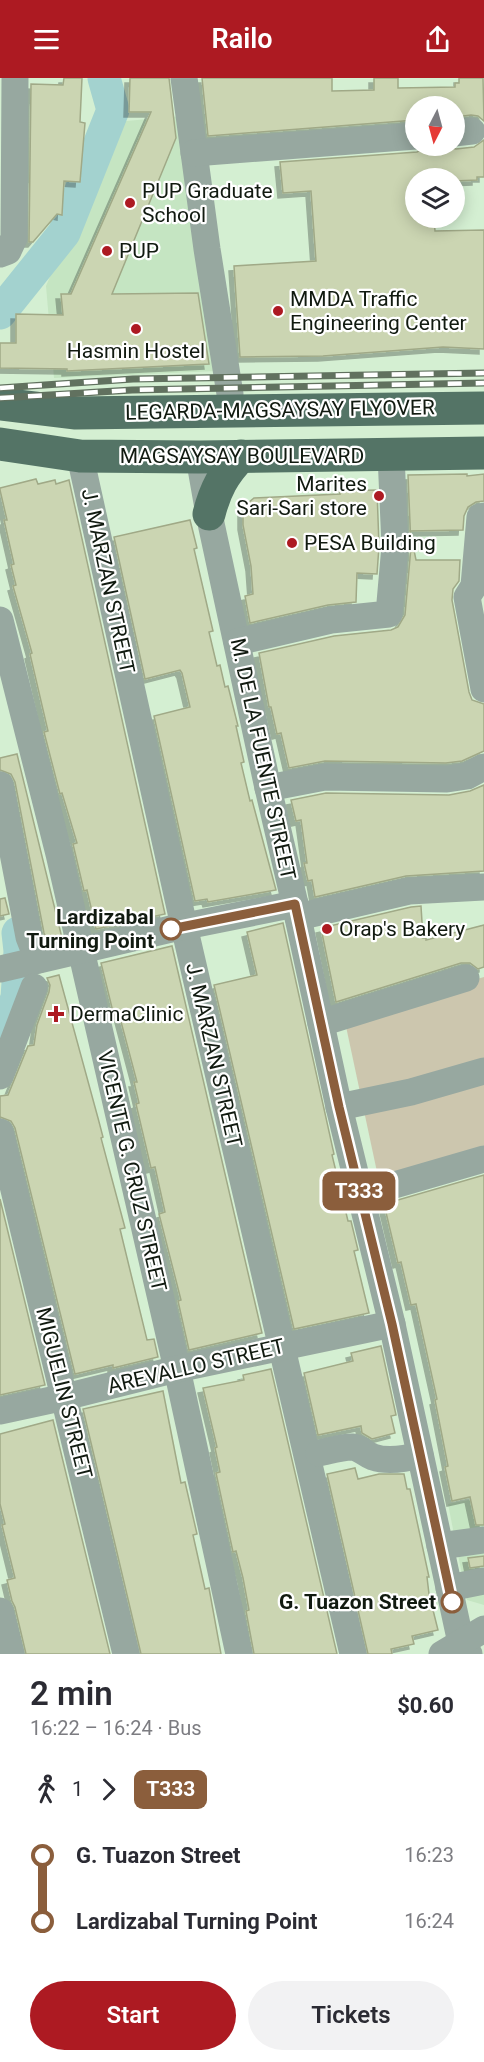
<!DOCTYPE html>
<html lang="en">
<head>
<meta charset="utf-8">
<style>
	:root { --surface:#fff; --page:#f2f2f3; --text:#2b2b33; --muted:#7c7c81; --accent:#ad1a22 }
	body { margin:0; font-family:Roboto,sans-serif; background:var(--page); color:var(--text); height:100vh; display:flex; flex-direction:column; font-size:22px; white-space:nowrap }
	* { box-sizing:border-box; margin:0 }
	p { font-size:20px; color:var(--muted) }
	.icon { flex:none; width:33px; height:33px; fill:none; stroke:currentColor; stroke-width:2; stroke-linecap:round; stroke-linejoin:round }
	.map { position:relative; height:1576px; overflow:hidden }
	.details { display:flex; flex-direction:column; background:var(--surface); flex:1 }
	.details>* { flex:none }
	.badge { padding:0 12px; border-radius:9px; font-size:21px; line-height:39px }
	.needle { width:39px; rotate:186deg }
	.controls { position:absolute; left:405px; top:18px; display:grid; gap:12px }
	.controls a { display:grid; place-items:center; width:60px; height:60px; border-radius:50%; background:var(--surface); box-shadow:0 3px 15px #0003; font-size:30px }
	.map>.badge { position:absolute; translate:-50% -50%; box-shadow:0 0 0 3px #fff }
	.legs { display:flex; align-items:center; gap:9px; height:66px; padding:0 30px; font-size:20px }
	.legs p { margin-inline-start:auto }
	.head { display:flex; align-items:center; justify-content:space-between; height:102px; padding:0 30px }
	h1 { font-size:33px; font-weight:600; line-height:45px }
	.cta { display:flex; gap:12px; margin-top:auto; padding:12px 30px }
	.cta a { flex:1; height:69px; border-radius:36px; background:var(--accent); color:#fff; font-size:24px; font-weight:600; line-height:69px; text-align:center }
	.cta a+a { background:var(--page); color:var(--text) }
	ul { padding:0 30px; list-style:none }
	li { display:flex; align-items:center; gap:21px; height:66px; font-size:22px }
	li i { display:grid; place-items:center; width:9px; height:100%; margin:0 8px; background:currentColor }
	li i::after { content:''; width:15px; height:15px; margin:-8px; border:4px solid; border-radius:50%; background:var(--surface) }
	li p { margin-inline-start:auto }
	li:first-child i { background:linear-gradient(#0000 50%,currentColor 0) }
	li:last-child i { background:linear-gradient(currentColor 50%,#0000 0) }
	header { display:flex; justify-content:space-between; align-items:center; height:78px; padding:0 30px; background:var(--accent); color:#fff; font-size:27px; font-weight:600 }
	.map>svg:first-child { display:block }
	.built { fill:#c5e5c2 }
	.green { fill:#ccc6ae }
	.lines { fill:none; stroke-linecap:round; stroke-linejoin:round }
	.river { stroke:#a3d2cf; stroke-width:33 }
	.building { fill:#cbd5b2; stroke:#a0a987; stroke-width:1.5; filter:url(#shadow) }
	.minor { stroke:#97a8a0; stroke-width:27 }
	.major { stroke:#547466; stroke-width:33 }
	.rail-casing { stroke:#61715f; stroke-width:7 }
	.rail { stroke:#fff; stroke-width:4.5; stroke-dasharray:14; stroke-linecap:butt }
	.line-1-casing { stroke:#fff; stroke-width:14 }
	.line-1 { stroke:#8b5e3c; stroke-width:9 }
	.poi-dot { fill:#ad1a22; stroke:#fff; stroke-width:2 }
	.stop-1-dot { fill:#fff; stroke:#8b5e3c; stroke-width:3 }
	.labels { text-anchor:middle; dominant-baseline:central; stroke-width:4.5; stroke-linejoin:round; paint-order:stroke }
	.poi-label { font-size:21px; fill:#111a10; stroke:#fff; text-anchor:start }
	.street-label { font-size:21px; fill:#111a10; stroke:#fff }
	.stop-label { font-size:21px; font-weight:bold; fill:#111a10; stroke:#fff; text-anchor:end }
</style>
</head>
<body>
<header><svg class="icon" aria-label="menu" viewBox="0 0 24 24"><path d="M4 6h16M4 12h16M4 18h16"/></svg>Railo<svg class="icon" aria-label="share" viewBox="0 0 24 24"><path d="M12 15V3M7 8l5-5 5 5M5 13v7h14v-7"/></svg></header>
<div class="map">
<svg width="484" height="1576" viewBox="0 0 484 1576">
	<defs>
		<filter id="shadow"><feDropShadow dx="-5" dy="5" stdDeviation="0" flood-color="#0004"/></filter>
	</defs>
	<rect width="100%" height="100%" fill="#d4efd2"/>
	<!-- built -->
	<g class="built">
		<path d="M182,38L217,293L54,300L46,208L115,44Z"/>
		<path d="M484,1419V1527L467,1522L448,1426Z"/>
	</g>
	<!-- green -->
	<path class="green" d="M484,899V1076L380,1108L344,939Z"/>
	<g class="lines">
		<!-- river -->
		<g class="river">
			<path d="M0,235L64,155L113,32L104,0"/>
			<path d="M2,957L17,920L20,873L18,855"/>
		</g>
	</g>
	<!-- building -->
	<g class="building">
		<path d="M64,0H82L80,44L85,45L80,104L64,103L62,137L57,136L33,164H29L31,6L63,7Z"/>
		<path d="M130,0H169L176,60L112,216L198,215L209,286L67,293V291L0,290V265H16V236L63,237L61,216H71L151,34H129Z"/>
		<path d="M202,0H332V13L374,12V0H398V10L455,9V5H459V0H483L484,43L478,38L471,37L456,39V28H416V42L208,58Z"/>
		<path d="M484,62V99H477V102L454,103V100H416V140H434L435,153L484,152V271L443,269L323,278L240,279L234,188L316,183L311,113L283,115L280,84L417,74L428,68H445L456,71L474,69Z"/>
		<path d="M467,396V398L484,396V423L476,424L468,429L464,438L463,452L410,453L416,482H460L459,503L453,511L452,522L469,614L472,622L484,626V673L462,683L446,685L325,683L289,690L281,655L277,656L271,629H269L259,575L334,558L391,552L398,549L405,537L411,469L408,397Z"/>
		<path d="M36,401L38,406L55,402L56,406L69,402L165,836L96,851L87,812L84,813L73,766L77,765L62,715L60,716L44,654L48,653L30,576L32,575L13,508L16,507L11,487L14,486L4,442H7L0,412V410Z"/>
		<path d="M377,412L379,468L377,496L357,495L356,524L328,527L250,545L245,518L253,516L251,488L243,447V432L248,425L254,420L340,416L339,413Z"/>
		<path d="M190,442L197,470L194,471L213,553L209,554L217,588L220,587L225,609L228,608L238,648H236L244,684L241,685L250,723L252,722L276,812L208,824L207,821L195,823L154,638L190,629L182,595L180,592L145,601L114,459Z"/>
		<path d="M17,676L62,860L48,864L44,855L15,704L11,696L0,692V680Z"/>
		<path d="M484,707V793L406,798L315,819L312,802L308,803L304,785H307L301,742L296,743L291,722L326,715L449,717L470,713Z"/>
		<path d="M5,820L9,836L0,838V821Z"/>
		<path d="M421,828L423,860H426V862L484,847V889L478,891L470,885H461L336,924L321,850L411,829Z"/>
		<path d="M283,845L334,1076L332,1077L348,1143H351L358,1172L354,1173L369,1235L294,1251L214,907L257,897L247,854Z"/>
		<path d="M172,868L262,1255L189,1272L178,1223L181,1222L159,1136L165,1134L155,1089L151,1090L136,1026L139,1025L134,1004H137L119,936L114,938L101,885Z"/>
		<path d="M59,897L98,1040L103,1059L101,1060L125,1150L120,1151L147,1262L154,1261L158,1279L113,1290V1287L75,1296L15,1050L11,1043L0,1039V1018L8,1017L28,968L34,967L37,947L49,914L50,907L47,900Z"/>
		<path d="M484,1097V1447H476L470,1419L452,1423L445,1389L448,1388L435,1322L437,1321L416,1226L411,1227L401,1184L398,1185L384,1126Z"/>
		<path d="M0,1121L45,1307L0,1317Z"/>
		<path d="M381,1268L396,1337L391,1338L395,1355L372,1361L362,1355L361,1348L318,1357L304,1295L353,1283L351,1275Z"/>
		<path d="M271,1291L337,1576H254L246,1533L249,1532L243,1500L236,1473L233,1474L216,1395L220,1394L215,1370L217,1369L203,1310L244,1302L243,1297Z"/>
		<path d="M163,1313L181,1405L185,1404L197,1456L193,1457L205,1511L209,1510L221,1576H141L83,1331Z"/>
		<path d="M53,1342L110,1576H26L15,1529L12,1523L7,1502L15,1500L2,1447L5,1446L0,1426V1356Z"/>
		<path d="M355,1390L358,1401L379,1396H404L407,1411H410L429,1499H427L429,1516L438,1552L412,1558L414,1566L391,1571L392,1576H368L327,1396Z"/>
		<path d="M484,1478V1488L470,1490L468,1480Z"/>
	</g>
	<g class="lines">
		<!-- minor -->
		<g class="minor">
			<path d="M184,0L207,171L230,316"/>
			<path d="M454,55L472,53"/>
			<path d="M194,75L416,58"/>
			<path d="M0,176L8,173L14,160L15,0"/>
			<path d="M80,378L184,848L353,1576"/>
			<path d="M199,379L209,436L268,710L295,826L339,1029L392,1246L461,1565L469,1576"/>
			<path d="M484,438L480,439L474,508L467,519L484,611"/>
			<path d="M0,542L59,776L177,1291L239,1576"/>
			<path d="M237,564L331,542L389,536L395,468L391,377"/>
			<path d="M0,707L29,859L38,882"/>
			<path d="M268,710L325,699L447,701L467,698L484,689"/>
			<path d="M298,839L409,813L484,809"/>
			<path d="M0,891L171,851L295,826"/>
			<path d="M321,945L466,900"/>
			<path d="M0,998L34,909"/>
			<path d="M339,1029L411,1014L484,993"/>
			<path d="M0,1054L126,1576"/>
			<path d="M360,1117L484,1081"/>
			<path d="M0,1333L65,1319L177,1291L392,1246"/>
			<path d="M319,1375C329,1373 341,1369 352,1369C361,1370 365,1376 373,1379C388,1384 405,1381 420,1377"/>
			<path d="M440,1468L484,1462"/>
			<path d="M449,1510L484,1503"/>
			<path d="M0,1533L11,1576"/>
			<path d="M442,1576L484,1551"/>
		</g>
		<!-- major -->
		<g class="major">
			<path d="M0,326L76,335L484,330"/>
			<path d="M0,366L80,378L199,379L484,375"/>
			<path d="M209,436C215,412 224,395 241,378"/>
		</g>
		<defs>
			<g id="rail">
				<path d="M0,310L133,301L484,295"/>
				<path d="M0,320L132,312L484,305"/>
			</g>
		</defs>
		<!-- rail casing -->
		<use href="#rail" class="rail-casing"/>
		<!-- rail -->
		<use href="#rail" class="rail"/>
	</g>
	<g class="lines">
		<defs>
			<path id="line-1" d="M171,851L295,826L339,1029L392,1246L452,1524"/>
		</defs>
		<!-- line-1 casing -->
		<use href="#line-1" class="line-1-casing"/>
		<!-- line-1 -->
		<use href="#line-1" class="line-1"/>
	</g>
	<!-- markers -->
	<g class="poi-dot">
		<circle cx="130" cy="125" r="6"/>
		<circle cx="107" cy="173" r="6"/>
		<circle cx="278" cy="233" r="6"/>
		<circle cx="136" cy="251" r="6"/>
		<circle cx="379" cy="418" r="6"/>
		<circle cx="292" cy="465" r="6"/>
		<circle cx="327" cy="851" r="6"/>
		<path d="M53 927h6v6h6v6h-6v6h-6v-6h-6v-6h6z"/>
	</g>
	<g class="stop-1-dot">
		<circle cx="171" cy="851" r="10"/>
		<circle cx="452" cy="1524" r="10"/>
	</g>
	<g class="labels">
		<!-- poi labels -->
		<g class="poi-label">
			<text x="142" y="113">PUP Graduate<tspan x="142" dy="24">School</tspan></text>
			<text x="119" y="173">PUP</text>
			<text x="290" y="221">MMDA Traffic<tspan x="290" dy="24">Engineering Center</tspan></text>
			<text x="136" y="273" text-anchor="middle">Hasmin Hostel</text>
			<text x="367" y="406" text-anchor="end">Marites<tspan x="367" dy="24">Sari-Sari store</tspan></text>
			<text x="304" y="465">PESA Building</text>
			<text x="339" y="851">Orap's Bakery</text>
			<text x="70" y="936">DermaClinic</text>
		</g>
		<!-- street labels -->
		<g class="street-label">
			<text transform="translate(280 332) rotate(-1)">LEGARDA-MAGSAYSAY FLYOVER</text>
			<text x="242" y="378">MAGSAYSAY BOULEVARD</text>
			<text transform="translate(108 503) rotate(78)">J. MARZAN STREET</text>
			<text transform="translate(263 681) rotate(78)">M. DE LA FUENTE STREET</text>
			<text transform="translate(214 977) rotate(77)">J. MARZAN STREET</text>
			<text transform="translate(132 1093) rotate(77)">VICENTE G. CRUZ STREET</text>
			<text transform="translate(196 1288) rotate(-13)">AREVALLO STREET</text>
			<text transform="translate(64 1315) rotate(76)">MIGUELIN STREET</text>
		</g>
		<!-- stop labels -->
		<g class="stop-label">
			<text x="154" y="839">Lardizabal<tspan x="154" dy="24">Turning Point</tspan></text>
			<text x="436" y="1524">G. Tuazon Street</text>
		</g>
	</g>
</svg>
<div class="controls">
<a><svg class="needle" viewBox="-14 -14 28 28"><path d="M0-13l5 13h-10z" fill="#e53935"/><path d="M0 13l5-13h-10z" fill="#7c7c81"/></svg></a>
<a><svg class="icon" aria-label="layers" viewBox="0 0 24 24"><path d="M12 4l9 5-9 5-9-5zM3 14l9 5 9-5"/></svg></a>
</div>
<b class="badge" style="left:359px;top:1113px;background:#8b5e3c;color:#fff">T333</b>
</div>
<section class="details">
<div class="head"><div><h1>2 min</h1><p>16:22 – 16:24 · Bus</p></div><b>$0.60</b></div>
<div class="legs"><svg class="icon" aria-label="walk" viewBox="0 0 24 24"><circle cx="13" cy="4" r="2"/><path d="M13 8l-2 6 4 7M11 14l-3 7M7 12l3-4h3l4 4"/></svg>1<svg class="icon" aria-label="forward" viewBox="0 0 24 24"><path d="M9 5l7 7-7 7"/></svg><b class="badge" style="background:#8b5e3c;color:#fff">T333</b></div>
<ul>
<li><i style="color:#8b5e3c"></i><b>G. Tuazon Street</b><p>16:23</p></li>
<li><i style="color:#8b5e3c"></i><b>Lardizabal Turning Point</b><p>16:24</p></li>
</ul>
<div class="cta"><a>Start</a><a>Tickets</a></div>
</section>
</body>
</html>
